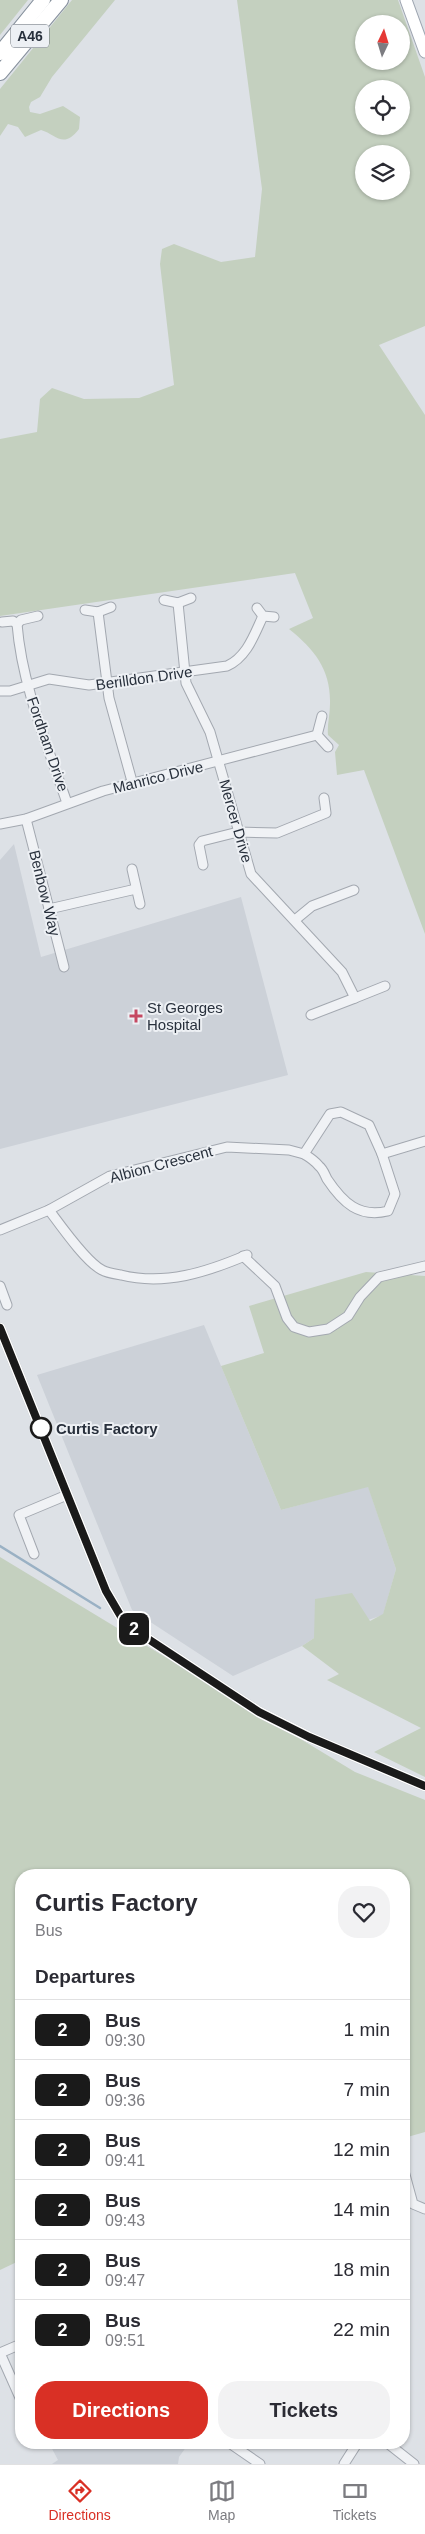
<!DOCTYPE html>
<html lang="en">
<head>
<meta charset="utf-8">
<style>
	:root { --surface:#fff; --page:#f2f2f3; --text:#2b2b33; --muted:#7c7c81; --line:#e1e1e2; --accent:#d93025 }
	body { margin:0; font-family:Arial,sans-serif; background:var(--page); color:var(--text); height:100vh; display:flex; flex-direction:column; font-size:19px; white-space:nowrap }
	* { box-sizing:border-box; margin:0 }
	p { font-size:16px; color:var(--muted) }
	.icon { flex:none; width:28px; height:28px; fill:none; stroke:currentColor; stroke-width:2; stroke-linecap:round; stroke-linejoin:round }
	.map { position:relative; flex:1; overflow:hidden }
	.sheet { position:absolute; left:15px; top:1869px; width:395px; height:580px; display:flex; flex-direction:column; background:var(--surface); border-radius:20px; box-shadow:0 1px 4px #0004 }
	.sheet>* { flex:none }
	.badge { padding:0 10px; border-radius:8px; font-size:18px; line-height:32px }
	.needle { width:32px; rotate:4deg }
	.fabs { position:absolute; left:355px; top:15px; display:grid; gap:10px }
	.fabs a { display:grid; place-items:center; width:55px; height:55px; border-radius:50%; background:var(--surface); box-shadow:0 1px 4px #0004; font-size:25px }
	.map>.badge { position:absolute; translate:-50% -50%; box-shadow:0 0 0 2px #fff }
	h2 { padding:0 20px; font-size:19px; line-height:45px }
	.round { display:grid; place-items:center; flex:none; width:52px; height:52px; border-radius:20px; background:var(--page) }
	.overview { display:flex; align-items:center; justify-content:space-between; height:85px; padding:0 20px }
	h1 { font-size:24px; font-weight:600; line-height:38px }
	.cta { display:flex; gap:10px; margin-top:auto; padding:10px 20px }
	.cta a { flex:1; height:58px; border-radius:20px; background:var(--accent); color:#fff; font-size:20px; font-weight:600; line-height:58px; text-align:center }
	.cta a+a { background:var(--page); color:var(--text) }
	ul { padding:0; list-style:none }
	li { display:flex; align-items:center; gap:15px; height:60px; padding:0 20px; border-top:1px solid var(--line) }
	li div { flex:1 }
	li b { display:block; font-size:19px }
	li em { font-style:normal }
	li .badge { min-width:55px; font-weight:700; text-align:center }
	.tab-bar { display:flex; justify-content:space-around; align-items:center; height:70px; border-top:1px solid var(--line); background:var(--surface); font-size:14px; color:var(--muted) }
	.tab-bar a { display:grid; justify-items:center; gap:2px }
	.tab-bar .active { color:var(--accent) }
	.map>svg:first-child { display:block }
	.built { fill:#ccd1d8 }
	.green { fill:#c4d0bf; fill-rule:evenodd }
	.lines { fill:none; stroke-linecap:round; stroke-linejoin:round }
	.stream { stroke:#9ab1c4; stroke-width:2.5 }
	.minor-casing { stroke:#a3a8b0; stroke-width:11 }
	.major-casing { stroke:#9ea6b1; stroke-width:13 }
	.highway-casing { stroke:#86909c; stroke-width:16 }
	.minor { stroke:#f0f2f5; stroke-width:9 }
	.major { stroke:#fff; stroke-width:11 }
	.highway { stroke:#fff; stroke-width:14 }
	.line-casing { stroke:#fff; stroke-width:11 }
	.line { stroke:#1a1a1a; stroke-width:8 }
	.poi-dot { fill:#c54962; stroke:#edf0f4; stroke-width:2 }
	.stop-dot { fill:#fff; stroke:#1a1a1a; stroke-width:2.5 }
	.labels { text-anchor:middle; dominant-baseline:central; stroke-width:4; stroke-linejoin:round; paint-order:stroke }
	.shield { fill:#edf0f4; stroke:#636a73; stroke-width:1 }
	.shield-label { font-size:14px; font-weight:bold; fill:#28303c }
	.street-label { font-size:15px; fill:#28303c; stroke:#edf0f4 }
	.poi-label { font-size:15px; fill:#28303c; stroke:#edf0f4; text-anchor:start }
	.stop-label { font-size:15px; font-weight:bold; fill:#28303c; stroke:#edf0f4; text-anchor:start }
</style>
</head>
<body>
<div class="map">
<svg width="425" height="2464" viewBox="0 0 425 2464">
	<rect width="100%" height="100%" fill="#dde1e6"/>
	<!-- built -->
	<g class="built">
		<path d="M14,844L41,957L241,897L288,1075L0,1149V860Z"/>
		<path d="M204,1325L281,1510L368,1486L396,1569L383,1615L314,1638L302,1646L233,1676L132,1610L37,1375Z"/>
		<path d="M49,2443H189L179,2457L178,2464H52L58,2460Z"/>
	</g>
	<!-- green -->
	<g class="green">
		<path d="M0,0H28L0,35Z"/>
		<path d="M72,0H115L52,77L40,97L31,102L29,107L30,112L40,114L63,106L80,117L79,129C63,150 56,134 41,130L25,137L18,127L8,124L0,136V89Z"/>
		<path d="M237,0H398L425,77V326L379,345L425,415V934L364,770L337,775L335,752L339,745L328,735C327,725 330,715 330,704C331,670 315,650 289,629L313,618L295,573L0,616V439L37,432L40,399L52,388L84,399L139,398L174,385L160,264L162,249L174,244L221,262L255,257L262,189ZM364,24H401V61H364ZM364,89H401V126H364ZM364,154H401V191H364Z"/>
		<path d="M366,1272L425,1276V1777L374,1752L421,1728L327,1680L339,1674L302,1646L314,1638L315,1599L352,1593L370,1621L383,1614L396,1569L368,1487L281,1510L221,1366L264,1353L249,1306Z"/>
		<path d="M0,1557L355,1772L425,1800V2132L404,2138V1875H21V2260L0,2270Z"/>
	</g>
	<g class="lines">
		<!-- stream -->
		<path class="stream" d="M0,1546L100,1608"/>
		<defs>
			<g id="minor">
				<path d="M164,600L178,603"/>
				<path d="M178,603L186,683L210,732L251,874L342,972L355,998L385,986"/>
				<path d="M178,603L191,598"/>
				<path d="M257,608L263,616L274,617"/>
				<path d="M85,610L98,612L111,607"/>
				<path d="M98,612L109,698L133,785"/>
				<path d="M2,622L13,621L17,624"/>
				<path d="M17,624C22,686 47,744 67,803"/>
				<path d="M17,624L21,620L38,616"/>
				<path d="M0,691H10L49,679L89,685L227,666C247,657 254,635 263,616"/>
				<path d="M322,716L317,735L328,747"/>
				<path d="M26,819L64,967"/>
				<path d="M0,824L26,819L103,791L317,735"/>
				<path d="M203,865L199,845L202,841L238,832L277,833L326,813L324,798"/>
				<path d="M132,869L140,904"/>
				<path d="M49,909L136,889"/>
				<path d="M295,920L312,906L354,890"/>
				<path d="M311,1015L355,998"/>
				<path d="M304,1154C309,1157 315,1161 319,1166C323,1169 325,1175 327,1179C343,1203 359,1218 388,1211L395,1194L382,1154"/>
				<path d="M49,1210C61,1226 86,1262 102,1270C107,1273 115,1274 121,1275C165,1286 207,1272 247,1255"/>
				<path d="M0,1230L49,1210L110,1176L227,1147L289,1150L304,1154L330,1114L341,1112L369,1125L382,1154L425,1141"/>
				<path d="M243,1256L275,1286L287,1318L294,1327L309,1332L328,1329L348,1316L360,1297L379,1277L425,1266"/>
				<path d="M0,1286L7,1305"/>
				<path d="M0,1328L106,1591L123,1620L136,1631L259,1712L309,1737L425,1786"/>
				<path d="M34,1554L19,1515L67,1495"/>
				<path d="M404,2171L413,2204L425,2209"/>
				<path d="M0,2353L21,2400"/>
				<path d="M0,2353L21,2344"/>
				<path d="M228,2442L260,2464"/>
				<path d="M386,2442L414,2464"/>
				<path d="M344,2464L358,2442"/>
			</g>
			<path id="major" d="M406,0L425,52"/>
			<g id="highway">
				<path d="M0,53L43,0"/>
				<path d="M0,73L61,0"/>
			</g>
		</defs>
		<!-- minor casing -->
		<use href="#minor" class="minor-casing"/>
		<!-- major casing -->
		<use href="#major" class="major-casing"/>
		<!-- highway casing -->
		<use href="#highway" class="highway-casing"/>
		<!-- minor -->
		<use href="#minor" class="minor"/>
		<!-- major -->
		<use href="#major" class="major"/>
		<!-- highway -->
		<use href="#highway" class="highway"/>
	</g>
	<g class="lines">
		<defs>
			<path id="line" d="M0,1328L106,1591L123,1620L136,1631L259,1712L309,1737L425,1786"/>
		</defs>
		<!-- line casing -->
		<use href="#line" class="line-casing"/>
		<!-- line -->
		<use href="#line" class="line"/>
	</g>
	<!-- markers -->
	<path class="poi-dot" d="M133.5 1008.5h5v5h5v5h-5v5h-5v-5h-5v-5h5z"/>
	<circle class="stop-dot" cx="41" cy="1428" r="10"/>
	<g class="labels">
		<!-- shield labels -->
		<rect class="shield" x="11" y="24.5" width="38" height="23" rx="4"/>
		<g class="shield-label">
			<text x="30" y="36">A46</text>
		</g>
		<!-- street labels -->
		<g class="street-label">
			<text transform="translate(144 678) rotate(-8)">Berilldon Drive</text>
			<text transform="translate(48 744) rotate(71)">Fordham Drive</text>
			<text transform="translate(158 777) rotate(-14)">Manrico Drive</text>
			<text transform="translate(236 821) rotate(74)">Mercer Drive</text>
			<text transform="translate(45 893) rotate(76)">Benbow Way</text>
			<text transform="translate(161 1164) rotate(-15)">Albion Crescent</text>
		</g>
		<!-- poi labels -->
		<g class="poi-label">
			<text x="147" y="1007">St Georges<tspan x="147" dy="17">Hospital</tspan></text>
		</g>
		<!-- stop labels -->
		<g class="stop-label">
			<text x="56" y="1428">Curtis Factory</text>
		</g>
	</g>
</svg>
<div class="fabs">
<a><svg class="needle" viewBox="-14 -14 28 28"><path d="M0-13l5 13h-10z" fill="#e53935"/><path d="M0 13l5-13h-10z" fill="#7c7c81"/></svg></a>
<a><svg class="icon" aria-label="locate" viewBox="0 0 24 24"><circle cx="12" cy="12" r="6"/><path d="M12 2v4M12 18v4M2 12h4M18 12h4"/></svg></a>
<a><svg class="icon" aria-label="layers" viewBox="0 0 24 24"><path d="M12 4l9 5-9 5-9-5zM3 14l9 5 9-5"/></svg></a>
</div>
<b class="badge" style="left:134px;top:1629px;background:#1a1a1a;color:#fff">2</b>
<section class="sheet">
<div class="overview"><div><h1>Curtis Factory</h1><p>Bus</p></div><a class="round"><svg class="icon" aria-label="heart" viewBox="0 0 24 24"><path d="M12 20l-8-8c-3-5 5-10 8-4 3-6 11-1 8 4z"/></svg></a></div>
<h2>Departures</h2>
<ul>
<li><span class="badge" style="background:#1a1a1a;color:#fff">2</span><div><b>Bus</b><p>09:30</p></div><em>1 min</em></li>
<li><span class="badge" style="background:#1a1a1a;color:#fff">2</span><div><b>Bus</b><p>09:36</p></div><em>7 min</em></li>
<li><span class="badge" style="background:#1a1a1a;color:#fff">2</span><div><b>Bus</b><p>09:41</p></div><em>12 min</em></li>
<li><span class="badge" style="background:#1a1a1a;color:#fff">2</span><div><b>Bus</b><p>09:43</p></div><em>14 min</em></li>
<li><span class="badge" style="background:#1a1a1a;color:#fff">2</span><div><b>Bus</b><p>09:47</p></div><em>18 min</em></li>
<li><span class="badge" style="background:#1a1a1a;color:#fff">2</span><div><b>Bus</b><p>09:51</p></div><em>22 min</em></li>
</ul>
<div class="cta"><a>Directions</a><a>Tickets</a></div>
</section>
</div>
<nav class="tab-bar">
<a class="active"><svg class="icon" aria-label="directions" viewBox="0 0 24 24"><path d="M12 3l9 9-9 9-9-9zM9 14v-3h6M13 9l2 2-2 2"/></svg>Directions</a>
<a><svg class="icon" aria-label="map" viewBox="0 0 24 24"><path d="M3 6l6-2 6 2 6-2v14l-6 2-6-2-6 2zM9 4v14M15 6v14"/></svg>Map</a>
<a><svg class="icon" aria-label="tickets" viewBox="0 0 24 24"><path d="M3 7h18v10H3zM15 7v10"/></svg>Tickets</a>
</nav>
</body>
</html>
